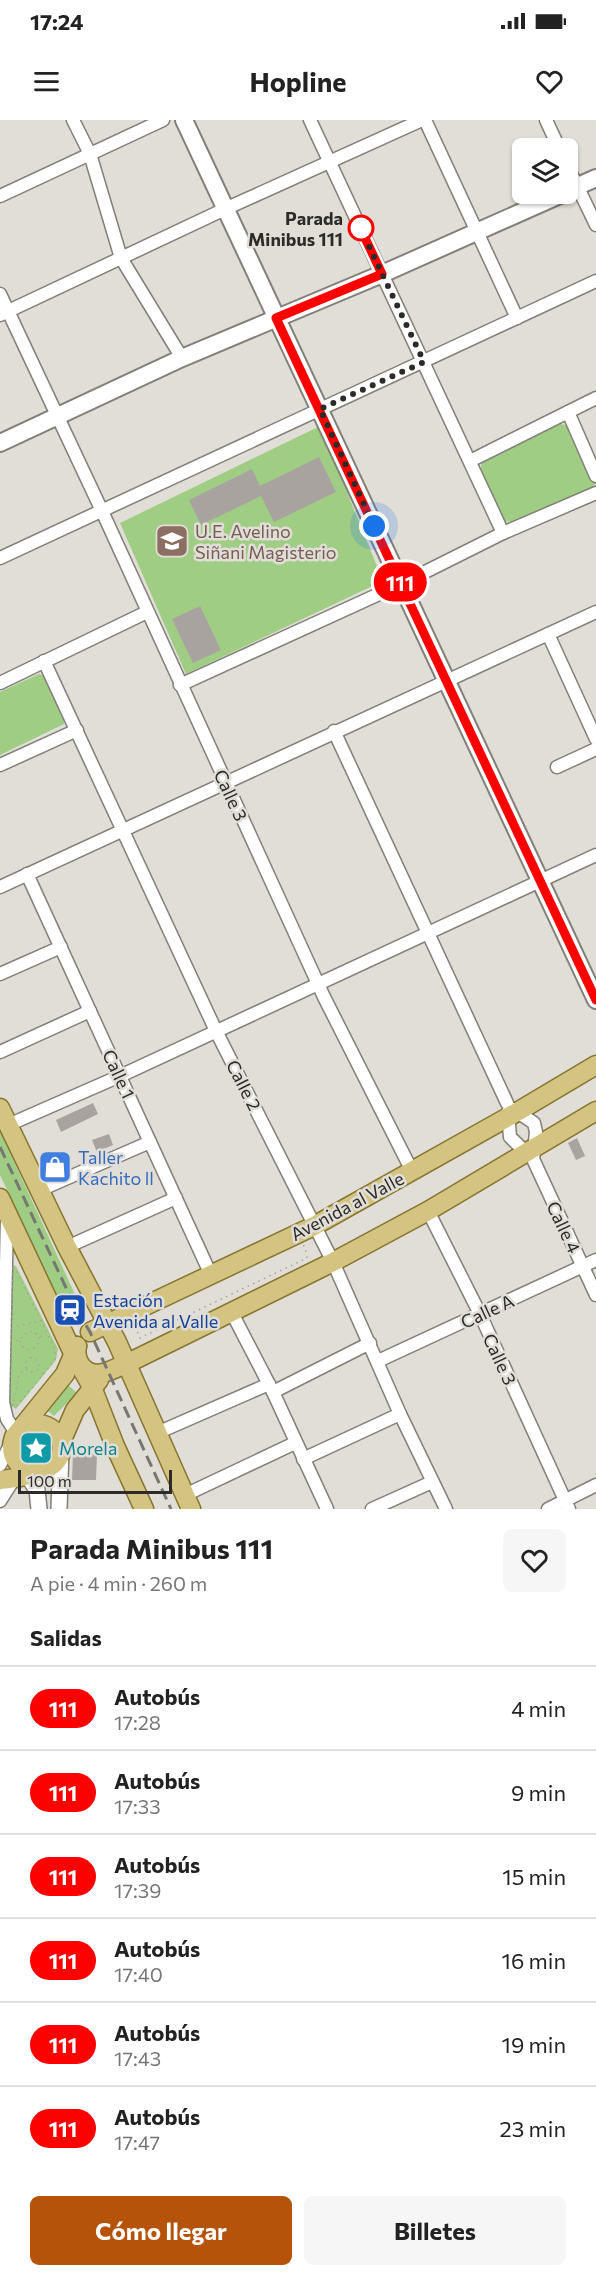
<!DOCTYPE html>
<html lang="es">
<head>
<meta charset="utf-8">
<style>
	:root { --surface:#fff; --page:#f6f6f6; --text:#222; --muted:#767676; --line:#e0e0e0; --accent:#b45309 }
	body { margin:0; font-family:Commissioner,sans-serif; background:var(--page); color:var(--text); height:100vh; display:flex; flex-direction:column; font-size:22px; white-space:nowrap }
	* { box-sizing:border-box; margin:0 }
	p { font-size:20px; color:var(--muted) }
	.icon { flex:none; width:33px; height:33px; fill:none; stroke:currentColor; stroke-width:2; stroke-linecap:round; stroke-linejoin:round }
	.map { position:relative; height:1389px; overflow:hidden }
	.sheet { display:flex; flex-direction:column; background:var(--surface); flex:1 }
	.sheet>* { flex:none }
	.badge { padding:0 12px; border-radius:20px; font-size:21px; line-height:39px }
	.tools { position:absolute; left:512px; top:18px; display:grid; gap:12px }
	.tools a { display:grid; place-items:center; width:66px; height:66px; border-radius:9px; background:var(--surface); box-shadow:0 2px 4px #0004; font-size:30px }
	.scale { position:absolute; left:18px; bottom:15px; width:154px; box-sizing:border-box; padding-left:6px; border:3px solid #2c2b29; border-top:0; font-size:16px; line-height:21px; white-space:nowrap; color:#2c2b29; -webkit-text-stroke:4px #e1ded8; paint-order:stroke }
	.you { position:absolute; width:30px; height:30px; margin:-15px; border:4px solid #fff; border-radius:50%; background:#1a73e8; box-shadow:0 0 0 9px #1a73e833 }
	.map>.badge { position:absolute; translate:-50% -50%; box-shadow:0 0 0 3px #fff }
	h2 { padding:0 30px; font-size:22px; line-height:54px }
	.round { display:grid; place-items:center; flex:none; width:63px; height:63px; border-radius:9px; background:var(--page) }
	.head { display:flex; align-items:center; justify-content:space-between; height:102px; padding:0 30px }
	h1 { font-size:28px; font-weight:700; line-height:45px }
	.primary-button { display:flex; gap:12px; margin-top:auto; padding:12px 30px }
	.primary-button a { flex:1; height:69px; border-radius:9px; background:var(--accent); color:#fff; font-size:24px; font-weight:700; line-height:69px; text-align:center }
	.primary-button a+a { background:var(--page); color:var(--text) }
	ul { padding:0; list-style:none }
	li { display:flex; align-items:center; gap:18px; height:84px; padding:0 30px; border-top:2px solid var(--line) }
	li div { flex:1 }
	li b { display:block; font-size:22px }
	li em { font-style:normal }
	li .badge { min-width:66px; font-weight:700; text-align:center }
	.status { display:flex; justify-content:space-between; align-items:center; height:42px; padding:0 30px; background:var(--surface); direction:ltr }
	.status svg { height:16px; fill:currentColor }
	header { display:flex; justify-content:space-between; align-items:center; height:78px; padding:0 30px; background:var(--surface); font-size:27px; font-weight:700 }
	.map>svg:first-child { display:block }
	.green { fill:#a0cd84 }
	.building { fill:#a9a3a0 }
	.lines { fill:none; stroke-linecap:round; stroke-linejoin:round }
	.minor-casing { stroke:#827f79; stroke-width:15 }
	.tertiary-casing { stroke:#827f79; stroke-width:18 }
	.secondary-casing { stroke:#827f79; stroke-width:20 }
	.primary-casing { stroke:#87742d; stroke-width:21 }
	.path { stroke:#a5a39e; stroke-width:1.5; stroke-dasharray:1.5 4.5; stroke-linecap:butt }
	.minor { stroke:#fff; stroke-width:12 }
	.tertiary { stroke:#fff; stroke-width:15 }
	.secondary { stroke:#fff; stroke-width:16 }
	.primary { stroke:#d4c482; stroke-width:18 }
	.rail { stroke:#787672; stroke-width:3; stroke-dasharray:12 6; stroke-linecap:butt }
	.line-casing { stroke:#fff; stroke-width:14 }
	.line { stroke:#f00; stroke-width:9 }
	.walk { stroke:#2c2b29; stroke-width:6; stroke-dasharray:0 10.8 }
	.stop-dot { fill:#fff; stroke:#f00; stroke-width:3 }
	.labels { text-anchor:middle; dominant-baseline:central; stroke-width:5; stroke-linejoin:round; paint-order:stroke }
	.stop-label { font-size:18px; font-weight:bold; fill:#2c2b29; stroke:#e1ded8; text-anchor:end }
	.education-label { font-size:18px; fill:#785e54; stroke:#e1ded8; text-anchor:start }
	.street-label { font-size:18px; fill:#2c2b29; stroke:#e1ded8 }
	.shop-label { font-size:18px; fill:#366cbe; stroke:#e1ded8; text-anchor:start }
	.transit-label { font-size:18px; fill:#164399; stroke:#e1ded8; text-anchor:start }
	.culture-label { font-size:18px; fill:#0d838f; stroke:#e1ded8; text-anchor:start }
</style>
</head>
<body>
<div class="status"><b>17:24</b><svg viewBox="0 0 49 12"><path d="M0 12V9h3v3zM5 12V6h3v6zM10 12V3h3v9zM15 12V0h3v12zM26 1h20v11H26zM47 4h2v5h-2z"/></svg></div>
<header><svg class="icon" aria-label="menu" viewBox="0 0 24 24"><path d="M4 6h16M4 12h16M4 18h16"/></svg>Hopline<svg class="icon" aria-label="heart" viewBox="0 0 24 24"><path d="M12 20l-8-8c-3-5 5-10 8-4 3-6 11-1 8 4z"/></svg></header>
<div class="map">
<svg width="596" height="1389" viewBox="0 0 596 1389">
	<rect width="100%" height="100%" fill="#e1ded8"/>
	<!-- green -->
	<g class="green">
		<path d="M560,304L567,305L595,363L594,368L512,402L504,401L480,350L482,343Z"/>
		<path d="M320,306L383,461L186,554L120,403Z"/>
		<path d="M39,554L45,556L65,598L64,604L0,635V572Z"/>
		<path d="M0,1011L84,1194L70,1205L0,1055Z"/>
		<path d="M12,1145L16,1146L58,1229L56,1240L16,1289L7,1283L10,1148Z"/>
		<path d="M68,1265L77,1273L54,1296L45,1289Z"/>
		<path d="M35,1309L51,1317L53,1335L40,1345L23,1340C17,1320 17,1321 35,1309Z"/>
	</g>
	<!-- building -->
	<g class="building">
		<path d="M319,337L336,372L274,402L261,376L201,405L189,380L252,349L260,366Z"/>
		<path d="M200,486L221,530L193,543L172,499Z"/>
		<path d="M93,983L98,994L61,1012L56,1000Z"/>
		<path d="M109,1014L113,1025L97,1032L92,1020Z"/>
		<path d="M577,1018L585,1036L576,1040L568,1023Z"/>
		<path d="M73,1333L97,1334L96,1360H72Z"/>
	</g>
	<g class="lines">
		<defs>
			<g id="minor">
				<path d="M73,0L90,34L121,138L182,238"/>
				<path d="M310,0L503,413"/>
				<path d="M425,0L517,198"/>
				<path d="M546,0L559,28"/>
				<path d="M567,45L596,105"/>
				<path d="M0,76L163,0"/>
				<path d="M0,174L102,391L324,877L412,1051"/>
				<path d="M0,195L225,89L422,0"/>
				<path d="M568,292L596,356"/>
				<path d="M470,341L596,278"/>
				<path d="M0,438L596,161"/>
				<path d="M548,514L596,619"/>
				<path d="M44,541L216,911L333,1142L400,1294L446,1389"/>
				<path d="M0,563L147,492"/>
				<path d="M180,565L401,464L503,413L596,373"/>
				<path d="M334,611L507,983"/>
				<path d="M0,645L77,610"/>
				<path d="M557,647L596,629"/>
				<path d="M27,754L211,1155"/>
				<path d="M0,767L596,492"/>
				<path d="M0,854L61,827"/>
				<path d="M0,932L90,891"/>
				<path d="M513,989L534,1003L536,1012L533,1039"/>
				<path d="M508,992L510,1017L533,1039L596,1175"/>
				<path d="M8,1005L120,956L596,735"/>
				<path d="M40,1070L150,1022"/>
				<path d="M428,1091L480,1194L569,1389"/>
				<path d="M7,1098L3,1282L7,1299L16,1313"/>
				<path d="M67,1127L176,1078"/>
				<path d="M232,1193L273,1272L327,1389"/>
				<path d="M378,1241L596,1140"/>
				<path d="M273,1272L370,1223"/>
				<path d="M157,1313L269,1264"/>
				<path d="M303,1339L400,1294"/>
				<path d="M0,1345L11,1323"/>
				<path d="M185,1375L295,1323"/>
				<path d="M0,1381L14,1359"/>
				<path d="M372,1389L432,1362"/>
				<path d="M548,1389L596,1365"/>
			</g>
			<g id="tertiary">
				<path d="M27,1355L37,1370L39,1389"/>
				<path d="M59,1389L61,1329"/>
			</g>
			<g id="secondary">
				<path d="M184,0L596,880"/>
				<path d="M567,71L596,58"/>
				<path d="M0,323L182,238L382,154L562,74"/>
			</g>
			<g id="primary">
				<path d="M0,988L67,1127L117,1222L191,1389"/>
				<path d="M0,1078L73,1233L92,1267L115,1326L144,1389"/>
				<path d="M90,1212L314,1106L517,992L596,945"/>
				<path d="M77,1226C74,1242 85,1257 103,1253C111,1251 118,1247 126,1244L333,1142L428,1091L596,991"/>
				<path d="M61,1322L75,1290L99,1260"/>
				<path d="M34,1352C17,1348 8,1334 14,1317L65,1254L77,1226"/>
				<path d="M0,1360C13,1359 45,1353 54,1344C75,1323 49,1295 23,1306"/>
			</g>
		</defs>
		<!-- minor casing -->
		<use href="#minor" class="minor-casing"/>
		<!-- tertiary casing -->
		<use href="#tertiary" class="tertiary-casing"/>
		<!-- secondary casing -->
		<use href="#secondary" class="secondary-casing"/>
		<!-- primary casing -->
		<use href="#primary" class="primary-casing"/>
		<!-- path -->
		<g class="path">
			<path d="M299,1121L305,1127L307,1138L140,1218L133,1201Z"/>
			<path d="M13,1147L15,1148L55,1229V1240L16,1287L9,1282Z"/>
			<path d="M17,1206L41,1201"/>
			<path d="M16,1221L20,1220L27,1212H34L39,1217L46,1214"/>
			<path d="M20,1221L23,1227L30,1230L37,1226L39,1217"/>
			<path d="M26,1248V1242L29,1238H34L39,1244L38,1250"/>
			<path d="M14,1281L19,1254L26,1249L31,1252L38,1250L43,1254"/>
		</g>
		<!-- minor -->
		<use href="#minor" class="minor"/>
		<!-- tertiary -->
		<use href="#tertiary" class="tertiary"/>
		<!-- secondary -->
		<use href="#secondary" class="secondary"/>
		<!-- primary -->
		<use href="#primary" class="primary"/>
		<!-- rail -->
		<path class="rail" d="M0,1027L75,1187L90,1212L171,1389"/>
	</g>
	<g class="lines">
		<defs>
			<path id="line" d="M358,103L382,154L276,198L596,880"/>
		</defs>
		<!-- line casing -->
		<use href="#line" class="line-casing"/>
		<!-- line -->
		<use href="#line" class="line"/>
		<!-- walk -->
		<path class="walk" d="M361,108L358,103L424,242L320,289L374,406"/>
	</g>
	<!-- icons -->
	<defs>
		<symbol id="school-square" viewBox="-11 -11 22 22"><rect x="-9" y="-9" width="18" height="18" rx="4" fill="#8d6e63" stroke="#e1ded8"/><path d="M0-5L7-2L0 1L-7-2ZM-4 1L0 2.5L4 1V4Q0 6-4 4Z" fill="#fff"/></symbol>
		<symbol id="shop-square" viewBox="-11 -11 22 22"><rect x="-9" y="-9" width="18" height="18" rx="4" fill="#3f7fe0" stroke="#e1ded8"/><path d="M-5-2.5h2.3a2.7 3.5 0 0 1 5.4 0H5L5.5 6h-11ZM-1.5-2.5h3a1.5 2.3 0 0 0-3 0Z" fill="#fff"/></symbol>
		<symbol id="station-square" viewBox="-11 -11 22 22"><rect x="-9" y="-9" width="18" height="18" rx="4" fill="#1a4fb4" stroke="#e1ded8"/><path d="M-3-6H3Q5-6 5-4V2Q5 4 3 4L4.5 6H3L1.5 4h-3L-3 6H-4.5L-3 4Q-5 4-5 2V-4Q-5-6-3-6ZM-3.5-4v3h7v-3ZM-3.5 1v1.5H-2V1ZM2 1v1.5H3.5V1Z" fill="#fff"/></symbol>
		<symbol id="sight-square" viewBox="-11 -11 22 22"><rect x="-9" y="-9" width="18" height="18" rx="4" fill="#0f9aa8" stroke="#e1ded8"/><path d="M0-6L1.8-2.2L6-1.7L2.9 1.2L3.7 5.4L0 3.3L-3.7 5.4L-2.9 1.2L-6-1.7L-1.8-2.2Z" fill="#fff"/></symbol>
	</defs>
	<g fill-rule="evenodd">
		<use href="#school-square" x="153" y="402" width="38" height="38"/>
		<use href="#shop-square" x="36" y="1028" width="38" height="38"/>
		<use href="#station-square" x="51" y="1171" width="38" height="38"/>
		<use href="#sight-square" x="17" y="1309" width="38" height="38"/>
	</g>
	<!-- markers -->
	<circle class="stop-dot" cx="361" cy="108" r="12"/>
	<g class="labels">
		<!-- stop labels -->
		<g class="stop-label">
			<text x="343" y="98">Parada<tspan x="343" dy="21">Minibus 111</tspan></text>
		</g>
		<!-- education labels -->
		<g class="education-label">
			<text x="195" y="411">U.E. Avelino<tspan x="195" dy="21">Siñani Magisterio</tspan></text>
		</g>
		<!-- street labels -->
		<g class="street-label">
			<text transform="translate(231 675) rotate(65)">Calle 3</text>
			<text transform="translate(119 954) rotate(65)">Calle 1</text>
			<text transform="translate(244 965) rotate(63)">Calle 2</text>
			<text transform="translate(347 1086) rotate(-28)">Avenida al Valle</text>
			<text transform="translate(564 1107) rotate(65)">Calle 4</text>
			<text transform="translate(487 1191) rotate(-25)">Calle A</text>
			<text transform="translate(500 1239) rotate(65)">Calle 3</text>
		</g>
		<!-- shop labels -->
		<g class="shop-label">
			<text x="78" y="1037">Taller<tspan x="78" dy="21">Kachito ll</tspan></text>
		</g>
		<!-- transit labels -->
		<g class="transit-label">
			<text x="93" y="1180">Estación<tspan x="93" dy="21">Avenida al Valle</tspan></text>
		</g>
		<!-- culture labels -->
		<g class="culture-label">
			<text x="59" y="1328">Morela</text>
		</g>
	</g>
</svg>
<div class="tools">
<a><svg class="icon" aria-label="layers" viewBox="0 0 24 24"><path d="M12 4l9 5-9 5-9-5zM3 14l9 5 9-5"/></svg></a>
</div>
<div class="scale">100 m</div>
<div class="you" style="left:374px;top:406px"></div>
<b class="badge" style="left:400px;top:462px;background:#f00;color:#fff">111</b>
</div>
<section class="sheet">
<div class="head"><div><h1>Parada Minibus 111</h1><p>A pie · 4 min · 260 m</p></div><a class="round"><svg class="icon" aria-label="heart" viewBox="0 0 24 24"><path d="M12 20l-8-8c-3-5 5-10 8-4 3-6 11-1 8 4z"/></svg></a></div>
<h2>Salidas</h2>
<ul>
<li><span class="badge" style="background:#f00;color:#fff">111</span><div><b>Autobús</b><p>17:28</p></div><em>4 min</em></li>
<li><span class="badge" style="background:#f00;color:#fff">111</span><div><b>Autobús</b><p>17:33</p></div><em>9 min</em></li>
<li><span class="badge" style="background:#f00;color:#fff">111</span><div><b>Autobús</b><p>17:39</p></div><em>15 min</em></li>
<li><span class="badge" style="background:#f00;color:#fff">111</span><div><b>Autobús</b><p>17:40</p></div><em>16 min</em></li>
<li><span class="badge" style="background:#f00;color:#fff">111</span><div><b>Autobús</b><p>17:43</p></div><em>19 min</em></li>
<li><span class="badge" style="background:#f00;color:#fff">111</span><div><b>Autobús</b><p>17:47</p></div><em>23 min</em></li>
</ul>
<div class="primary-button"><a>Cómo llegar</a><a>Billetes</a></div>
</section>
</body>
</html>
